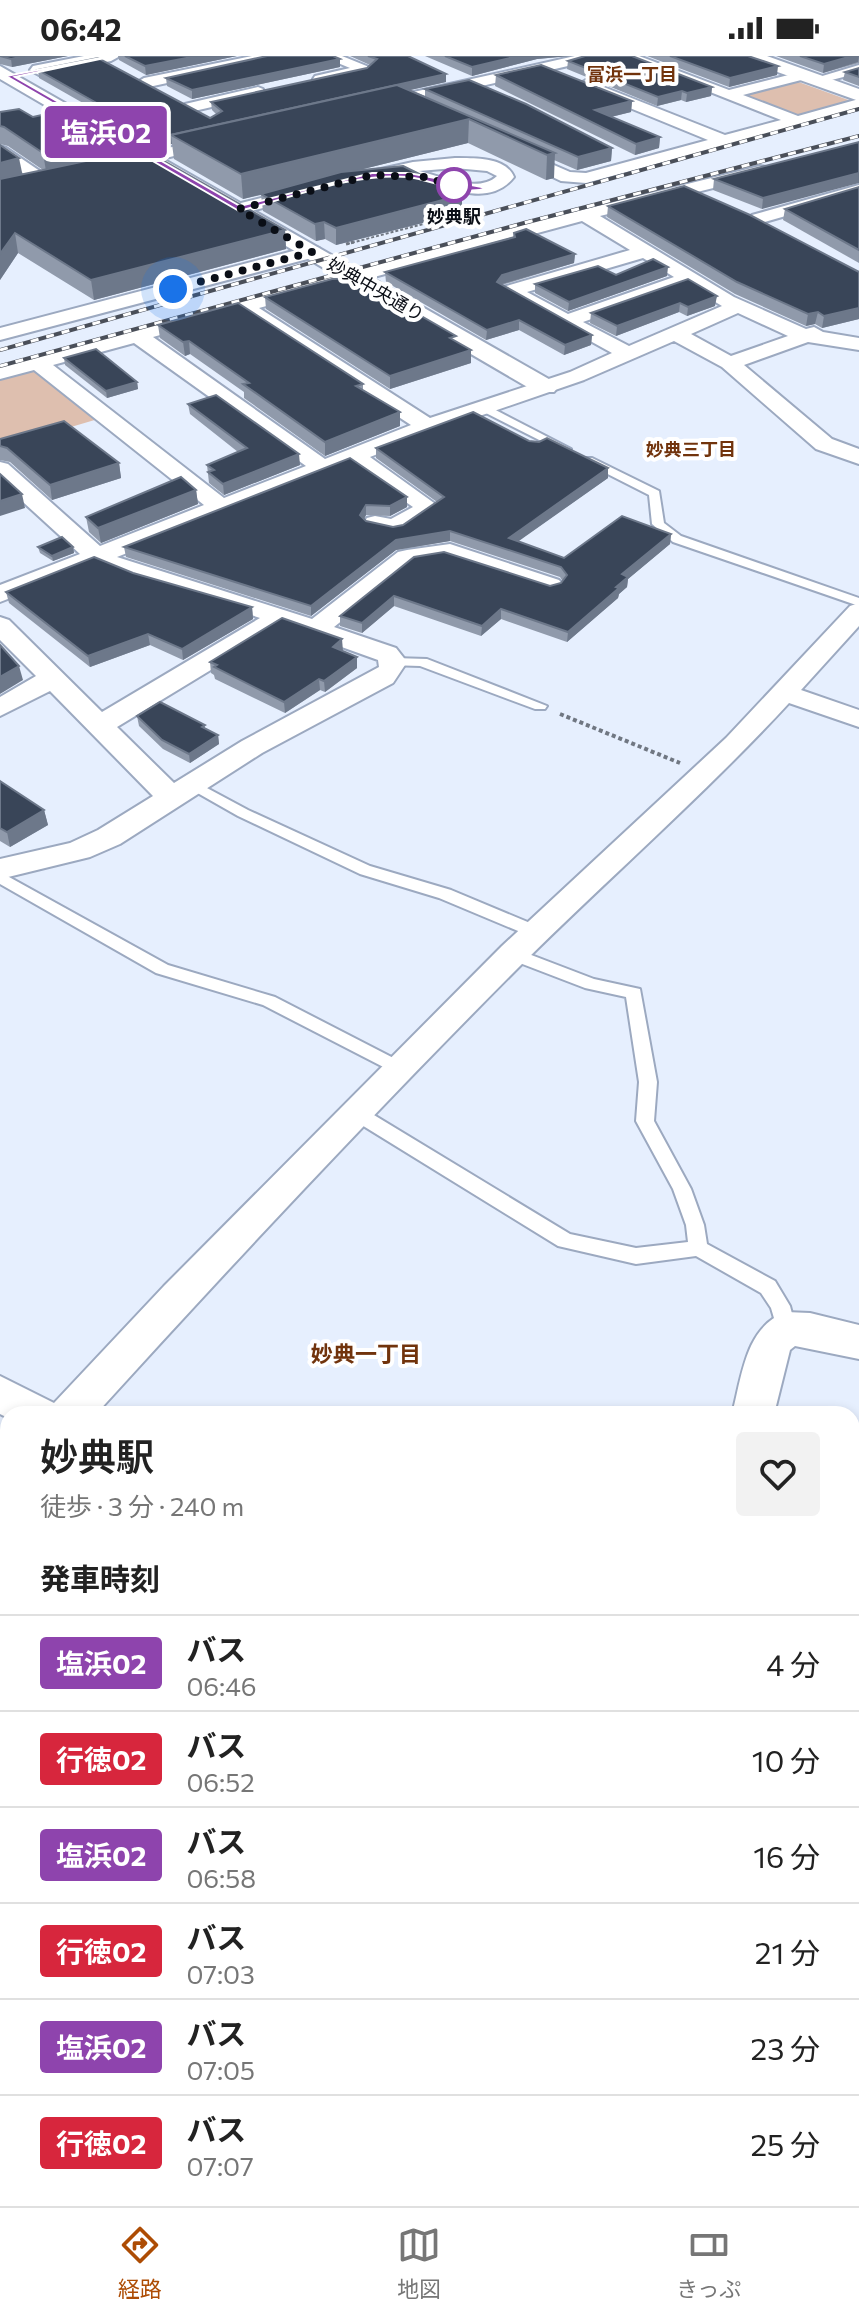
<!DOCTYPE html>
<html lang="ja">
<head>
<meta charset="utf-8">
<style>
	:root { --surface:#fff; --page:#f2f2f2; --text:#222; --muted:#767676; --line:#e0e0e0; --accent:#ad4c04 }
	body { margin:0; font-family:Commissioner,"Noto Sans JP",sans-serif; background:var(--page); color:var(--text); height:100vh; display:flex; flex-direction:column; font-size:30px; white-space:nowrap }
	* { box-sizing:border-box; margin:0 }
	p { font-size:26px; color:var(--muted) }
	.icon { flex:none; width:44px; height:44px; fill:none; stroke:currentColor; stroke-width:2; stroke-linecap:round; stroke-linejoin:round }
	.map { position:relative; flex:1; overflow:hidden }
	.side { position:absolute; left:0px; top:1350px; width:860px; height:800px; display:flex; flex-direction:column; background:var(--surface); border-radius:24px 24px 0 0; box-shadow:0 4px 12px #0003 }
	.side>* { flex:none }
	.badge { padding:0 16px; border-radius:6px; font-size:28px; line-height:52px }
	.you { position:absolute; width:40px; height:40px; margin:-20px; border:6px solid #fff; border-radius:50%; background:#1a73e8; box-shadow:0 0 0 12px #1a73e833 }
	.map>.badge { position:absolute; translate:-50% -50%; box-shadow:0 0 0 4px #fff }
	h2 { padding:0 40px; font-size:30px; line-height:72px }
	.round { display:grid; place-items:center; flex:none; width:84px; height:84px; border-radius:8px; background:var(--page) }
	.overview { display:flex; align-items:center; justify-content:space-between; height:136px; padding:0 40px }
	h1 { font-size:38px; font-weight:600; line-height:60px }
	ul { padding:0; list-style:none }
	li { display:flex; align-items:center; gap:24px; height:96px; padding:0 40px; border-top:2px solid var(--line) }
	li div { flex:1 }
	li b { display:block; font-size:30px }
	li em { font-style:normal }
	li .badge { min-width:88px; font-weight:700; text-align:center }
	.status { display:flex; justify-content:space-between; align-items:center; height:56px; padding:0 40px; background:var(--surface); direction:ltr }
	.status svg { height:22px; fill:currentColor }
	.tabs { display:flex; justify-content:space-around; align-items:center; height:112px; border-top:2px solid var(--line); background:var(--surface); font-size:22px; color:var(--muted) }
	.tabs a { display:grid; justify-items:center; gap:4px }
	.tabs .selected { color:var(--accent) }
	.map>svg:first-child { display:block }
	.green { fill:#debfaf }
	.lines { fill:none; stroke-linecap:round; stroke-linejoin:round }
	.lane-casing { stroke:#9ca9c0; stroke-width:4 }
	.street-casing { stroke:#9ca9c0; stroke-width:4 }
	.secondary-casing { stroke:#9ca9c0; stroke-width:4 }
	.path-far2 { stroke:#707782; stroke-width:2; stroke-dasharray:3 2; stroke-linecap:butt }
	.path-far1 { stroke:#707782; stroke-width:3; stroke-dasharray:3 2; stroke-linecap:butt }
	.path { stroke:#707782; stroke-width:4; stroke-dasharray:4 3; stroke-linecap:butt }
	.lane { fill:#fff; fill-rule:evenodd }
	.street { fill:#fff; fill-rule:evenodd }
	.secondary { fill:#fff; fill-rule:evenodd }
	.rail-casing { stroke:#4a4f59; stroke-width:4 }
	.rail { stroke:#fff; stroke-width:3; stroke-dasharray:8; stroke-linecap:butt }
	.wall { fill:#909aab }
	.shaded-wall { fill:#6d788a }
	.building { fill:#394558; stroke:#6d788a; stroke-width:2 }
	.line { fill:#8e44ad; stroke:#fff; stroke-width:2 }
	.walk { stroke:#0a0e16; stroke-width:8; stroke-dasharray:0 14.4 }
	.stop-dot { fill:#fff; stroke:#8e44ad; stroke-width:4 }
	.labels { text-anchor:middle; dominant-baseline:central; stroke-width:8; stroke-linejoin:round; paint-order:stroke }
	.far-neighbourhood-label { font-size:18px; font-weight:bold; fill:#71330c; stroke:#fff }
	.far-stop-label { font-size:18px; font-weight:bold; fill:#0a0e16; stroke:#fff }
	.far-street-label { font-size:18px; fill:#0a0e16; stroke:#fff }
	.neighbourhood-label { font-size:22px; font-weight:bold; fill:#71330c; stroke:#fff }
</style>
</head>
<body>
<div class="status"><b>06:42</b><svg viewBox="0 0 49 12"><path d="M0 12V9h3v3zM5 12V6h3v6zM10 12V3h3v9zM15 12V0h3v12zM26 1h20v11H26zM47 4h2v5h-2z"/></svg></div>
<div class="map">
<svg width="859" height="2150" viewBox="0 0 859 2150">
	<rect width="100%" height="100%" fill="#e6effe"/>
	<!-- green -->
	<g class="green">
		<path d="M793,24L854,46L795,62L737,38Z"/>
		<path d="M28,316H39L98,363L0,392V323Z"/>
	</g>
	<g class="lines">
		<defs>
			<g id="lane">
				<path d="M478,349H486L571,393L561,395L478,353Z"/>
				<path d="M584,402H592L659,435L664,467L681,480L859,542V550L673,486L652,468L649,439L584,406Z"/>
				<path d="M394,602L427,603L547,650L545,653H535L420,610L389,609L387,606Z"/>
				<path d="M192,724L248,754L370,810L451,834L542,872L544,876L536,881L530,880L439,842L360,818L238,760L187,731V725Z"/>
				<path d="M0,816L168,909L275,941L407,1009L410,1013L401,1019L395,1017L263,949L156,917L0,828Z"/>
				<path d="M513,892L594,923L640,933L657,1026L654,1065L691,1133L704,1169L707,1188L775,1225L790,1250L796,1273L793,1279L786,1281L779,1279L771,1252L761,1237L696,1200L636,1208L558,1190L352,1063L349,1058L352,1053H364L570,1178L636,1192L688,1186L686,1169L673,1133L636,1065L639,1026L626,941L585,932L507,902L505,898Z"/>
			</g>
			<g id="street">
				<path d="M252,0H280L273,4L144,32L136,27L144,22Z"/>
				<path d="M321,0H342L374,13L372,16L320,27L313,23L315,20L350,12Z"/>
				<path d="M575,0H601L594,4L373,55L365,50L373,45Z"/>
				<path d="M619,0H639L729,34L804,15L809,16V22L743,39L798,60L859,43V53L586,127L561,125L504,98V92L510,90L570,116L586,117L708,84L581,32L578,29L586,24L725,79L781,64Z"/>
				<path d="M859,9V17L816,28L809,24Z"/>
				<path d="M258,31L263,33V39L190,56L182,51L185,48Z"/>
				<path d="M218,80L226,85L224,88L149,106L141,101L143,98Z"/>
				<path d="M0,90L6,92L53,124L45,129L39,128L0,102Z"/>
				<path d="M455,102C474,102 506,101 514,121C489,153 447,130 415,125C396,122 378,123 359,128L351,123L353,119L413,106ZM455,112L487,115L497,120C478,138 441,120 419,115Z"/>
				<path d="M760,110L766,111L768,115L766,119L600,160L734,241L806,273L814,271L823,276L859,282V294L808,286L744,309L832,383L859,393V408L816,393L722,311L674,285L584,324L436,375L370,401L441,452L402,476L394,478L367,472L363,467L367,462L375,460L391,463L413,451L351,408L117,501L312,563L398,496L407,494L450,488L559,524L563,529L559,534L550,537L444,503L413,508L334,571L396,592L407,606L393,627L262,697L120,788L90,801L0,823V803L70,787L98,774L153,740L50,635L0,660V641L36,620L0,584V561L9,564L102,656L260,562C206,543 147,534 96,509L0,546V529L80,498L0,425V406L8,408L100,490L204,449L34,314L0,323V311L513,171ZM582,165L630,194L503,231L500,235L612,297L570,316L430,362L259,252ZM643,202L674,221L568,258L527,236ZM687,229L722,250L629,290L583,266ZM240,257L411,369L325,403L153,281ZM738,257L788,280L731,300L691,278ZM134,287L306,410L224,442L53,309ZM283,570L378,604L379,611L242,685L174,727L117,671Z"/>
				<path d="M859,129V139L758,168L749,163L752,159Z"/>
				<path d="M309,130L315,131L318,135L315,139L239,158L230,153L233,149Z"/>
				<path d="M312,190L319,192L321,196L319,200L0,284V272Z"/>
				<path d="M859,547V570L801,634L859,654V671L789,647C705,738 612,819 525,905C378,1052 236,1204 96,1358H8V1362L0,1358V1320L54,1347L164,1230L502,890L726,682L850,550Z"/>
				<path d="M786,1256L810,1257L859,1269V1303L795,1290L790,1294L774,1358H732C742,1321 745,1271 786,1256Z"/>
				<path d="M8,1408V1453L0,1456V1411Z"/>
				<path d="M852,1642L859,1644V1692L852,1690Z"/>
				<path d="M852,1985L859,1987V2041L852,2039Z"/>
				<path d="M8,2031V2094L0,2097V2034Z"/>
				<path d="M129,2142H187L184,2150H126Z"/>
				<path d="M386,2142H444L442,2150H384Z"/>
			</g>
			<g id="secondary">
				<path d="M84,0H120L111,5L39,19L30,14L33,10Z"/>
				<path d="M741,0H767L859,33V45L744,4Z"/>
				<path d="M0,10L554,326L558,331L554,336H536L0,23Z"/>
			</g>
		</defs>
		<!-- lane casing -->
		<use href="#lane" class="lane-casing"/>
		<!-- street casing -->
		<use href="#street" class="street-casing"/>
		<!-- secondary casing -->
		<use href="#secondary" class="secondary-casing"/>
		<!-- path-far2 -->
		<path class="path-far2" d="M347,188L465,157L467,151"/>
		<!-- path-far1 -->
		<path class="path-far1" d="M346,188L354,186"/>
		<!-- path -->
		<path class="path" d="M560,658L680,707"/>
		<!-- lane -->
		<use href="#lane" class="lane"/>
		<!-- street -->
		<use href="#street" class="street"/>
		<!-- secondary -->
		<use href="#secondary" class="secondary"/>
		<defs>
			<g id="rail">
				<path d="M0,294L859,53"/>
				<path d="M0,310L524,167L859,80"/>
			</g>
		</defs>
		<!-- rail casing -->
		<use href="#rail" class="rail-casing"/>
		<!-- rail -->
		<use href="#rail" class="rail"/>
	</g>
	<!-- wall -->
	<g class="wall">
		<path d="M0,0H68L12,11L0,8Z"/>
		<path d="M118,0H237L146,19L119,4Z"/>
		<path d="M350,0H408L446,18V26L410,34L425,40V33L612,92L611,105L577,114L554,104V122L546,124L468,87L359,114L462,157L336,189L325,183L316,185L263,155L261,139L243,143L174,103L172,88L153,92L105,64L104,59L39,22L38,14L210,62L216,58L212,54L211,46L367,12L370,9Z"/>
		<path d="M425,0H570L537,3L472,20Z"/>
		<path d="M647,0H748L777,19L729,31Z"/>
		<path d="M776,0H859V7L823,17Z"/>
		<path d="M568,5L712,31L711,40L686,46L681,44L657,50L567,13Z"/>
		<path d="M340,11L192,43L167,30L166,22Z"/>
		<path d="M859,12V30L843,24L845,16Z"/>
		<path d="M496,19L632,45L631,56L611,61L660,81L659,92L635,99L495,30Z"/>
		<path d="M0,56L33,61L121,79L123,97L285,174L286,193L94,244L18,197L0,224V89L22,118L43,114L8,90L0,88Z"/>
		<path d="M859,86L762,153L713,134L714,123Z"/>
		<path d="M859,131V207L783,164L785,153Z"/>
		<path d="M608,150L859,216V263L822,272L815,268L806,270L735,238L607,161Z"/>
		<path d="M514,177L575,198L574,207L502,229L592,279L591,289L564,299L519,274L486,284L386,226L385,216L513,181Z"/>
		<path d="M667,220L568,255L535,237V228Z"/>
		<path d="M688,223L715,250L687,260L679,256L616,280L590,267L591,257Z"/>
		<path d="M265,241L456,286L471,294V307L390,333L266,253Z"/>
		<path d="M158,269L363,328V334L400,356V370L325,400L244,342V336L190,298L185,300L160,282Z"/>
		<path d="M64,302L137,326L138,333L107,342L65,309Z"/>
		<path d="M188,348L300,409L224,439L209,427L207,409L238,396L190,358Z"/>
		<path d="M0,383L119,407L121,422L52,444L10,406L0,404Z"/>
		<path d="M529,385L608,412V422L518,485L564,502L671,478L670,488L628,523L627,531L619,538L618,542L567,586L501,563L481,580L394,550L362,577L340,570V560L414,501L550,530L561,527L562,524L560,521L450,485L396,494L311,560L126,501L124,491L350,402L407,451L390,460L366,459L364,463L366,465L393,471L403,469L437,446L376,402V392Z"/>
		<path d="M196,434L198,448L101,487L89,476L86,461Z"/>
		<path d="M38,491H73L74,497L53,505L40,497Z"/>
		<path d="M6,536L252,551L253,563L183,604L150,589L90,611L9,547Z"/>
		<path d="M343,595L357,612L325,636L320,634L285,657L215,623L214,619L211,617L210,606Z"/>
		<path d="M137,660L205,669V672L218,679L219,688L190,707L163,693L139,670Z"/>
		<path d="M0,725L44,754L48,769L10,791L0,785Z"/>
	</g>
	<!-- shaded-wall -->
	<g class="shaded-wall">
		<path d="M24,0H68L12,11L11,3Z"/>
		<path d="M197,0H237L146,19L145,10Z"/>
		<path d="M518,0H570L537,3L472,20V11Z"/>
		<path d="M852,0H859L858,6L823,17L824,8Z"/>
		<path d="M340,3V11L192,43V34Z"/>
		<path d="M778,10L777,19L729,31L730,22Z"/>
		<path d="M446,18V26L182,85L171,79L172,88L153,92L152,83Z"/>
		<path d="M712,31L711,40L686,46L687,37Z"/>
		<path d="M682,35L681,44L657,50L658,41Z"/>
		<path d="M632,45L631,56L594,65L595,54Z"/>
		<path d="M469,63L468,87L243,143L241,118Z"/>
		<path d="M121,79L123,98L46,115L43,97Z"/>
		<path d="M660,81L659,92L635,99L636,88Z"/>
		<path d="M612,92L611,105L577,114L578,101Z"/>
		<path d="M555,97L554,122L546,124L547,99Z"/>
		<path d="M19,102L23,121L0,127V107Z"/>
		<path d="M859,117V127L762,153L763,142Z"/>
		<path d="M462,139V157L336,189V172Z"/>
		<path d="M324,166L325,183L316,185L315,168Z"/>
		<path d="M285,174L286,193L94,244L91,224Z"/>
		<path d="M15,177L18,197L0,224V198Z"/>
		<path d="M575,198L574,207L502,228L497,236V226L502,219Z"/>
		<path d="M668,211L667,220L568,255L569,246Z"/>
		<path d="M717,240L715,250L687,260L688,251Z"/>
		<path d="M680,247L679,256L616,280L617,270Z"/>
		<path d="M859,252V263L822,272L824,260Z"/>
		<path d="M818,256L815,268L806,270L808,258Z"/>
		<path d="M519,264V274L486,284L487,274Z"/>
		<path d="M592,279L591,289L564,299L565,289Z"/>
		<path d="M189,285L190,298L185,300L183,286Z"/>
		<path d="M471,294V307L390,333V320Z"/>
		<path d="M137,326L138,333L107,342L106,335Z"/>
		<path d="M400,356V370L325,400V386Z"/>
		<path d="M299,398L300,409L224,439L223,428Z"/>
		<path d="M119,407L121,422L52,444L50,429Z"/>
		<path d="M608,412V422L509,492V482Z"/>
		<path d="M196,434L198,448L101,487L98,472Z"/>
		<path d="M22,438L25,452L0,460V445Z"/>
		<path d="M407,441V451L390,460V450Z"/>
		<path d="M366,449V459L361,469L360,459Z"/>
		<path d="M450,475V485L396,494L311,560V550L396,484Z"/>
		<path d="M671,478L670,488L628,523L627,531L619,538L618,542L567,586L568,576L616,531L622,518Z"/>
		<path d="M73,491L74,497L53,505L52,500Z"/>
		<path d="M394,540V550L362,577V567Z"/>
		<path d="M252,551L253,563L183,604L182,593Z"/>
		<path d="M501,553V563L481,580L482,570Z"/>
		<path d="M148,578L150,589L90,611L88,600Z"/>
		<path d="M342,583L343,595L333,591Z"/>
		<path d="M357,601V612L325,636L324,625Z"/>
		<path d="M19,610L23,624L0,638V621Z"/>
		<path d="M319,623L320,634L285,657L284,646Z"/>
		<path d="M218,679L219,688L190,707L189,698Z"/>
		<path d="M44,754L48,769L10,791L7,776Z"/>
	</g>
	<!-- building -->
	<g class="building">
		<path d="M0,0H24L11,3Z"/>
		<path d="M125,0H197L145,10Z"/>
		<path d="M267,0H333L340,3L192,34L166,22Z"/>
		<path d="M368,0H408L446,18L152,83L104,55L109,54L38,14L98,2L210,62L222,55L211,46L367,12L377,3Z"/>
		<path d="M445,0H518L472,11Z"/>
		<path d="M585,0H632L712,31L687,37L682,35L658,41L568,5Z"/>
		<path d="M670,0H748L778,10L730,22Z"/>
		<path d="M800,0H852L824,8Z"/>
		<path d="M541,9L632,45L595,54L660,81L636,88L496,19Z"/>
		<path d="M859,12V21L845,16Z"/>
		<path d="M469,24L526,48L612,92L578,101L425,33Z"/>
		<path d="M397,29L555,97L547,99L469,63L241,118L171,79Z"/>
		<path d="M73,52L121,79L43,97L4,71L0,70V56L19,53L33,61Z"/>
		<path d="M859,86V117L763,142L714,123Z"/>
		<path d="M0,89L19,102L0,107Z"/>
		<path d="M143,93L285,174L91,224L15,177L0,198V123Z"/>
		<path d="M403,110L462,139L336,172L324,166L315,168L261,138L341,116Z"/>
		<path d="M684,130L750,159L859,216V252L824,260L818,256L808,258L737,226L608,150Z"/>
		<path d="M859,131V194L785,153Z"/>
		<path d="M526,173L575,198L502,219L497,226L592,279L565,289L519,264L487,274L385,216L515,181L514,177Z"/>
		<path d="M653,203L668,211L569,246L535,228L598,210L616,219Z"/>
		<path d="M355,222L456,280L450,282L471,294L390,320L265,241L332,223Z"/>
		<path d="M688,223L717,240L688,251L680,247L617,270L591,257Z"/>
		<path d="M238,247L363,328L356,330L400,356L325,386L243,328L249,327L189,285L183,286L158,269Z"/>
		<path d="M96,293L137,326L106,335L64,302Z"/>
		<path d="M216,339L299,398L223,428L208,416L214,414L207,409L247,392L188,348Z"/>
		<path d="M473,356L529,385L539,386L547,382L608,412L509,482L564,502L622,460L671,478L622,518L628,521L616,531L619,532L568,576L501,553L482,570L394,540L362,567L340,560L414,501L444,496L550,530L561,527L567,519L561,511L450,475L396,484L311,550L124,491L350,402L407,441L390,450L366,449L360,459L366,465L393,471L403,469L444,441L376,392Z"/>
		<path d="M64,365L119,407L50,429L7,392L0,390V383Z"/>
		<path d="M0,418L22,438L0,445Z"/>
		<path d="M181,421L196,434L98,472L86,461Z"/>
		<path d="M62,481L73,491L52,500L38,491Z"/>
		<path d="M94,501L133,517L252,551L182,593L148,578L88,600L6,536Z"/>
		<path d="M282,562L342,583L333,591L357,601L324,625L319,623L284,646L214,611L217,609L210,606Z"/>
		<path d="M0,589L19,610L0,621Z"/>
		<path d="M160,646L205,669L202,671L218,679L189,698L162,684L137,660Z"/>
		<path d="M0,725L44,754L7,776L0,772Z"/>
	</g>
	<!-- line -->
	<path class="line" d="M114,0L15,21L240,150L372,117H409L487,132C463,141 433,124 408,121C356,116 290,142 239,155L6,20L111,0Z"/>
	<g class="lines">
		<!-- walk -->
		<path class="walk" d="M173,233L312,196L239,153L372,119L424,121L459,131L454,129"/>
	</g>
	<!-- markers -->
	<circle class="stop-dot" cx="454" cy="129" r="16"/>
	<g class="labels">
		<!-- far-neighbourhood labels -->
		<g class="far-neighbourhood-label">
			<text x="632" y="18">富浜一丁目</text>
			<text x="691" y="393">妙典三丁目</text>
		</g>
		<!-- far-stop labels -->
		<g class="far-stop-label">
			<text x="454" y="160">妙典駅</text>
		</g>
		<!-- far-street labels -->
		<g class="far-street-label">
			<text transform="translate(376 233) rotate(30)">妙典中央通り</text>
		</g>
		<!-- neighbourhood labels -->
		<g class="neighbourhood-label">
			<text x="366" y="1297">妙典一丁目</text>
		</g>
	</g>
</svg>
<div class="you" style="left:173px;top:233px"></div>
<b class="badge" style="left:106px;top:76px;background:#8e44ad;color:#fff">塩浜02</b>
<section class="side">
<div class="overview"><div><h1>妙典駅</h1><p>徒歩 · 3 分 · 240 m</p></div><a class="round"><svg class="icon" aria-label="heart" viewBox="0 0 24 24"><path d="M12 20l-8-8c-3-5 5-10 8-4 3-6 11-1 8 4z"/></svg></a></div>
<h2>発車時刻</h2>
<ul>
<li><span class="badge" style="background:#8e44ad;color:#fff">塩浜02</span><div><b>バス</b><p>06:46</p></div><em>4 分</em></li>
<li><span class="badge" style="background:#d7263d;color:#fff">行徳02</span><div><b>バス</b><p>06:52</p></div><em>10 分</em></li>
<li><span class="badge" style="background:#8e44ad;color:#fff">塩浜02</span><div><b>バス</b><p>06:58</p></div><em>16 分</em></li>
<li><span class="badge" style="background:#d7263d;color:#fff">行徳02</span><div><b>バス</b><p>07:03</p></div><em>21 分</em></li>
<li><span class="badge" style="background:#8e44ad;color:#fff">塩浜02</span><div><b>バス</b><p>07:05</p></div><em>23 分</em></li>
<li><span class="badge" style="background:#d7263d;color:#fff">行徳02</span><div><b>バス</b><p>07:07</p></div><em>25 分</em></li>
</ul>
</section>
</div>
<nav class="tabs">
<a class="selected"><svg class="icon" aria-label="directions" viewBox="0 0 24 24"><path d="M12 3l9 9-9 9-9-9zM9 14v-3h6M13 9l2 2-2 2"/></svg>経路</a>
<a><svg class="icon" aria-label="map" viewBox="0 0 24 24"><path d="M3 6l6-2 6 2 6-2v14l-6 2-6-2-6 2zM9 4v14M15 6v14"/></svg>地図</a>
<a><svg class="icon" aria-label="tickets" viewBox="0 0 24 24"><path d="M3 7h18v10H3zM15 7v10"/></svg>きっぷ</a>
</nav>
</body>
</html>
